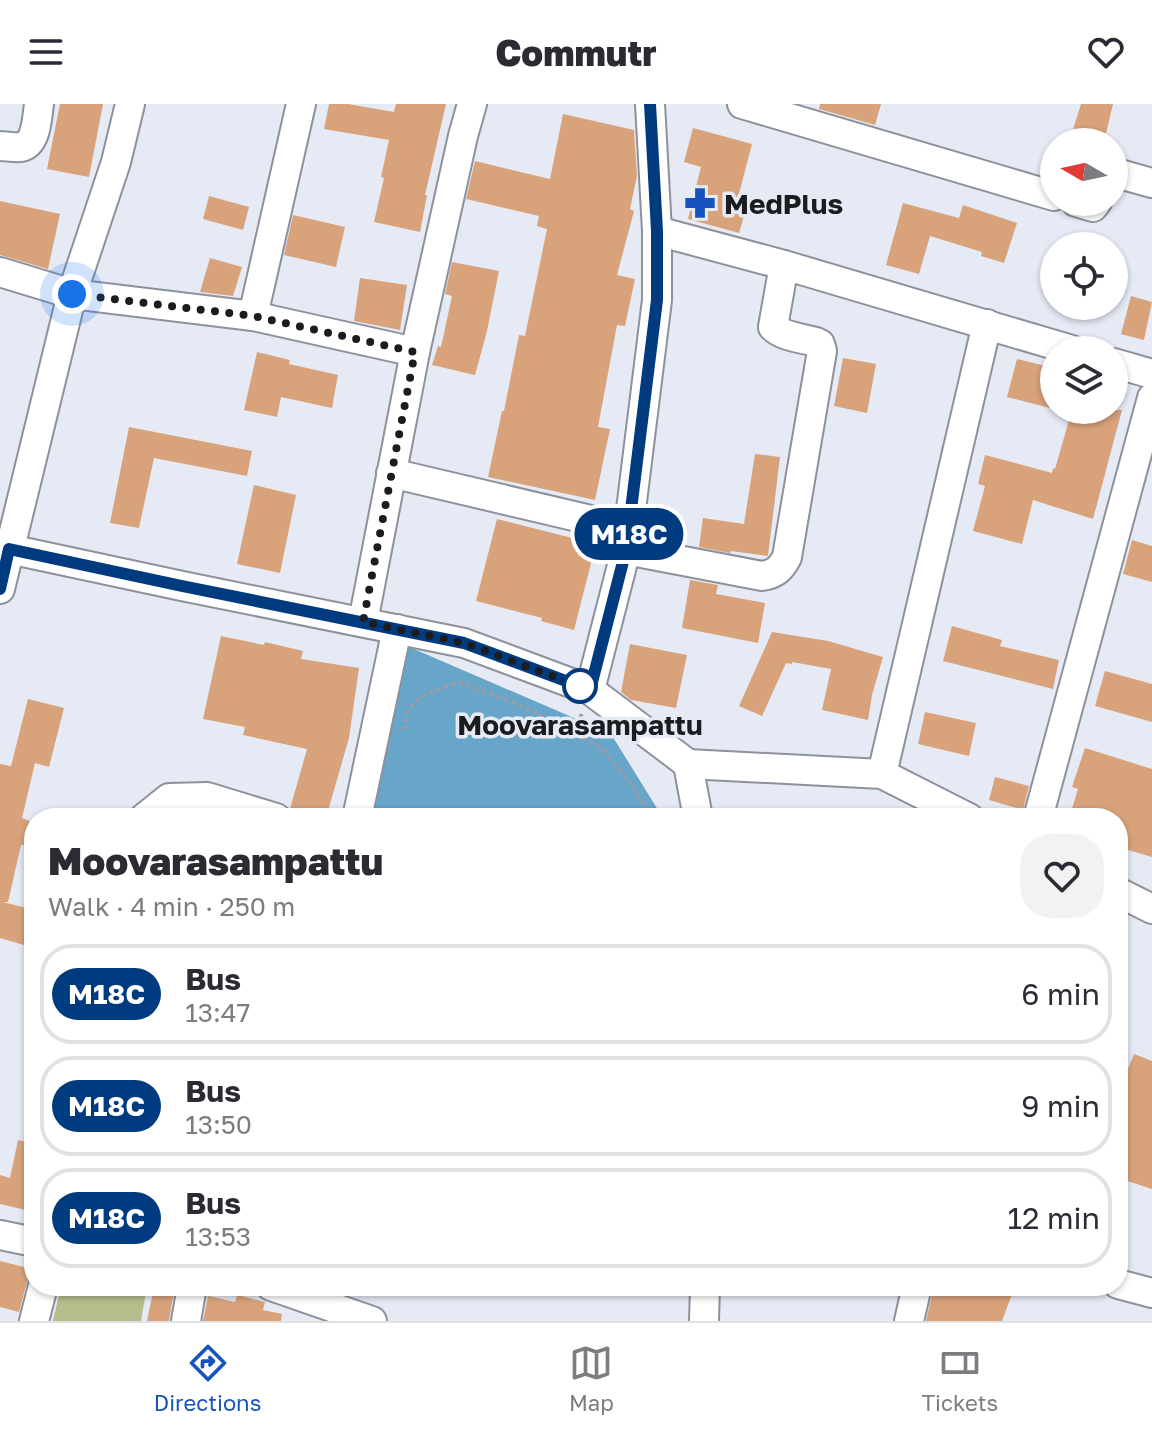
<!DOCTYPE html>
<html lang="en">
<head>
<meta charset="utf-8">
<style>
	:root { --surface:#fff; --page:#f2f2f3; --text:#2b2b33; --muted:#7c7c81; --line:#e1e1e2; --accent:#1753bf }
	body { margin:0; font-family:"Golos Text",sans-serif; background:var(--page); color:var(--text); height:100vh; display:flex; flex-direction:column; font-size:30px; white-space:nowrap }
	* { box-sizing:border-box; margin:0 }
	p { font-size:26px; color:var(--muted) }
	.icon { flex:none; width:44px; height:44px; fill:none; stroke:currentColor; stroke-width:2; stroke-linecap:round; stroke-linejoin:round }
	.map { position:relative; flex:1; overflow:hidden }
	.drawer { position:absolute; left:24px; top:704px; width:1104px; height:488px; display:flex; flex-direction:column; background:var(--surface); border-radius:32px; box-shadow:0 2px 6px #0004 }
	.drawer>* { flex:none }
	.badge { padding:0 16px; border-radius:26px; font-size:28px; line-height:52px }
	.needle { width:52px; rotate:279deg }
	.fabs { position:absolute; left:1040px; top:24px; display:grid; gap:16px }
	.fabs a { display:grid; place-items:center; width:88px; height:88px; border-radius:50%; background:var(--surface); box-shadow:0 2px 6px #0004; font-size:40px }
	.you { position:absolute; width:40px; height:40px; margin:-20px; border:6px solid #fff; border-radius:50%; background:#1a73e8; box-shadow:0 0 0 12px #1a73e833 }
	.map>.badge { position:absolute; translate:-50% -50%; box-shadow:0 0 0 4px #fff }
	.round { display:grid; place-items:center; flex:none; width:84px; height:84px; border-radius:32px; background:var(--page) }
	.overview { display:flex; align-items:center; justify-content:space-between; height:136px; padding:0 24px }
	h1 { font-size:38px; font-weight:800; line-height:60px }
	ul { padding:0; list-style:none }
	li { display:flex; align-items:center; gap:24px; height:100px; margin:0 16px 12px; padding:0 8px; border:4px solid var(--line); border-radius:32px }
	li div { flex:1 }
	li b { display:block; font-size:30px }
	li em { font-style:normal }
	li .badge { min-width:88px; font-weight:700; text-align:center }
	header { display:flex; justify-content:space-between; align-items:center; height:104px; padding:0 24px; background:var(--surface); font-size:36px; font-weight:800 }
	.menu { display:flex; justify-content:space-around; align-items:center; height:112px; border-top:2px solid var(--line); background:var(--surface); font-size:22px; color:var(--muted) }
	.menu a { display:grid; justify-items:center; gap:4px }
	.menu .on { color:var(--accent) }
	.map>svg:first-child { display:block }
	.green { fill:#b4bd8b }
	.water { fill:#67a5c9 }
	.building { fill:#d8a37b }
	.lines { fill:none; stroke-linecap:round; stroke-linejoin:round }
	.minor-casing { stroke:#8d919b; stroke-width:32 }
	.path { stroke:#999ca4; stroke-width:4; stroke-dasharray:4 4; stroke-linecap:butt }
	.minor { stroke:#fff; stroke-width:28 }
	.line-casing { stroke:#fff; stroke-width:18 }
	.line { stroke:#003b80; stroke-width:12 }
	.walk { stroke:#1b1c20; stroke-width:8; stroke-dasharray:0 14.4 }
	.stop-dot { fill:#fff; stroke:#003b80; stroke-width:4 }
	.labels { text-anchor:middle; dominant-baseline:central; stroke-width:7; stroke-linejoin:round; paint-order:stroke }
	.poi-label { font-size:28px; font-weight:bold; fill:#1b1c20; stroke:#e6eaf5; text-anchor:start }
	.stop-label { font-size:28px; font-weight:bold; fill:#1b1c20; stroke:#e6eaf5 }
</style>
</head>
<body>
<header><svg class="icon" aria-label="menu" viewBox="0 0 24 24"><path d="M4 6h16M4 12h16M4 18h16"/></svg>Commutr<svg class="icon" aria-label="heart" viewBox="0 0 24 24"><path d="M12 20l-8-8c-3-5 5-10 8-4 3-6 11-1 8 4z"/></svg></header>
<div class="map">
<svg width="1152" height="1217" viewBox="0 0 1152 1217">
	<rect width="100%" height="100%" fill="#e6eaf5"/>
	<!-- green -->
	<path class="green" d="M61,1182H147L141,1217H53Z"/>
	<!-- water -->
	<path class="water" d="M407,542L611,630L663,714H372Z"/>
	<!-- building -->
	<g class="building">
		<path d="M60,0H103L89,73L47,65Z"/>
		<path d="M329,0H348L394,8L396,0H446L425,91H427L420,128L374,118L384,74L381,73L389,36L324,25Z"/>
		<path d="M820,0H881L875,21L819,5Z"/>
		<path d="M1081,0H1113L1104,38H1069Z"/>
		<path d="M563,10L634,26L637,72L630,105L634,107L617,171L635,175L625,222L617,221L598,323L610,325L595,396L488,373L502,307H504L519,231L525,232L547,125L537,122L539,112L466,95L475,57L550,75Z"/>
		<path d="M693,24L752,40L734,109L744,112L739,129L688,115L701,63L684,58Z"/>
		<path d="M209,92L249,103L243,126L203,115Z"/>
		<path d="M0,97L60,110L48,165L0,151Z"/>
		<path d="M903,99L959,114L963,101L1017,119L1004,159L981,152L982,148L930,132L919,170L886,161Z"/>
		<path d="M293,111L345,123L336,163L284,151Z"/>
		<path d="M210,154L242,163L233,192L200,188Z"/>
		<path d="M452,158L499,167L487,227L475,271L432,261L438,242L441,243L452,192L445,190Z"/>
		<path d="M360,174L407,181L400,226L354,217Z"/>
		<path d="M1131,192L1152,198L1144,236L1121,230Z"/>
		<path d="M257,248L290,256L289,260L338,271L332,304L281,293L277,313L244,306Z"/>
		<path d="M843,254L876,260L867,309L834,302Z"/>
		<path d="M1017,255L1054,264V305L1007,293Z"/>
		<path d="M1072,306H1122L1093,415L1033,396L1022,440L973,427L985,382L978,380L985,351L1052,369L1053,364L1055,365Z"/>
		<path d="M129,323L252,347L247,372L154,354L139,424L110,419Z"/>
		<path d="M755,350L780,353L768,452L731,447L730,449L699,443L703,414L744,420Z"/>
		<path d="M254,381L296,391L280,469L237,460Z"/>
		<path d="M497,415L596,440L574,526L541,517L542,514L476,497Z"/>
		<path d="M1132,436L1152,442V478L1123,470Z"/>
		<path d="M690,476L718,481L716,490L765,499L758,539L682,524Z"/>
		<path d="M952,522L1002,536L1000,542L1059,556L1053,585L943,557Z"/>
		<path d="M772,528L828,537L883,553L872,591L868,616L822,606L831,565L792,558V560L786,559L762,612L739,602Z"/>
		<path d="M221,532L264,541L265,538L303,547L301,555L359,564L349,634L326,714H293L290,705L307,645L243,631L245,623L203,615Z"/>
		<path d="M630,540L687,551L676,604L631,596L621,588Z"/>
		<path d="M1105,567L1152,580V618L1095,602Z"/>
		<path d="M28,595L64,604L49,663L35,659L22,714L30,717L24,741H21L8,798H3L34,806V844L0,834V660L11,662Z"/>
		<path d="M925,608L976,619L969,652L918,640Z"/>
		<path d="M1085,644L1152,665V753L1118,743V714H1069L1078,685L1072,683Z"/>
		<path d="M995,673L1029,682L1023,706L989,696Z"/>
		<path d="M1134,950L1152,957V1085L1118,1074V989Z"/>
		<path d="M18,1036L34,1040V1108L0,1100V1071L10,1074Z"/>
		<path d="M0,1157L32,1165L27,1178L19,1208L0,1203Z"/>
		<path d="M934,1182H1015L1002,1217H926Z"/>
		<path d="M153,1188L173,1192L169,1217H147Z"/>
		<path d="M237,1191L265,1198L263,1206L282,1210L281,1217H203L208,1192L235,1198Z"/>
	</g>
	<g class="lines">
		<defs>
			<g id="minor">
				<path d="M742,0L1054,92"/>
				<path d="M0,42C6,42 15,44 21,43C37,40 37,12 39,0"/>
				<path d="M1114,71L1116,69L1152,79"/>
				<path d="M1076,98L1093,103L1097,98"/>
				<path d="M657,127L784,161L1072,246"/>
				<path d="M0,168L72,190L253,212L415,248L463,32L472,0"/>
				<path d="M253,212L301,0"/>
				<path d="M1114,259L1152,270"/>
				<path d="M391,369L629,425"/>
				<path d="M9,445L182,482L464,539L590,586L688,660L698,714"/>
				<path d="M626,446L762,472C775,470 781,465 787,453L822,247L820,240L816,238C802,234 783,233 773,223L784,161"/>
				<path d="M0,485L72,190L116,58L130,0"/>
				<path d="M363,518L415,248"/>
				<path d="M590,586L626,446L657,196V127L650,0"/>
				<path d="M688,660L882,670L969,714"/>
				<path d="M882,670L987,220"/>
				<path d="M144,714L169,694L207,693L276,714"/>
				<path d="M357,714L397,525"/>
				<path d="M1038,714L1152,294"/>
				<path d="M1118,788L1152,805"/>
				<path d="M0,1131L34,1138"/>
				<path d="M1118,1180L1152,1189"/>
				<path d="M271,1182L372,1217"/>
				<path d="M34,1217L43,1182"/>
				<path d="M186,1217L192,1182"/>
				<path d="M704,1217L705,1182"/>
				<path d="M909,1217L917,1182"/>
			</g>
		</defs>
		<!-- minor casing -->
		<use href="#minor" class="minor-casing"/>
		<!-- path -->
		<g class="path">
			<path d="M404,626L409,604L425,590L459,578L520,601L603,645L631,681L653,714"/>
			<path d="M575,629L582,609"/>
		</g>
		<!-- minor -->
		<use href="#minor" class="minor"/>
	</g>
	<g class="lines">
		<defs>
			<path id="line" d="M0,485L9,445L182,482L464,539L590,586L626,446L657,196V127L650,0"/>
		</defs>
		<!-- line casing -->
		<use href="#line" class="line-casing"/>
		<!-- line -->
		<use href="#line" class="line"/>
		<!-- walk -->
		<path class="walk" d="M72,190L253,212L415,248L363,518L464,539L590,586L580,582"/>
	</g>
	<!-- icons -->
	<defs>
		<symbol id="pharmacy-bare" viewBox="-9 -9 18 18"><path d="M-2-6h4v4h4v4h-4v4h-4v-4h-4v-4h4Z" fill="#1753bf" stroke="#e6eaf5" stroke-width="2.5" paint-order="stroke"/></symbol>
	</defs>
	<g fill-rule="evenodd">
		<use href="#pharmacy-bare" x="678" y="77" width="44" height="44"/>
	</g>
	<!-- markers -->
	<circle class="stop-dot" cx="580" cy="582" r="16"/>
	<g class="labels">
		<!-- poi labels -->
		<g class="poi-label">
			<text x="724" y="99">MedPlus</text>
		</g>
		<!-- stop labels -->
		<g class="stop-label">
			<text x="580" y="620">Moovarasampattu</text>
		</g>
	</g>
</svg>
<div class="fabs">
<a><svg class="needle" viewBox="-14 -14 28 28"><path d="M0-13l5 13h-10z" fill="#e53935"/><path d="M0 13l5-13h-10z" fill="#7c7c81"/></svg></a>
<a><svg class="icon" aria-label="locate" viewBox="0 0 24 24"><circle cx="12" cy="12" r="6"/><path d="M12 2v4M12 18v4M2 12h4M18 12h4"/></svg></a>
<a><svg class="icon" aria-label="layers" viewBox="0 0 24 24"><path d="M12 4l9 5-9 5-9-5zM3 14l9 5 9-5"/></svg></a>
</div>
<div class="you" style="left:72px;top:190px"></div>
<b class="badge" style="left:629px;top:430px;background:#003b80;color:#fff">M18C</b>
<section class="drawer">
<div class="overview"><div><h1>Moovarasampattu</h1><p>Walk · 4 min · 250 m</p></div><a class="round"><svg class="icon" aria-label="heart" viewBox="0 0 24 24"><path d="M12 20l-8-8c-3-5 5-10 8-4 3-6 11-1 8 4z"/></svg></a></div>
<ul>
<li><span class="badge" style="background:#003b80;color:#fff">M18C</span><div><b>Bus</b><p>13:47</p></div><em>6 min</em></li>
<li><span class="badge" style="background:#003b80;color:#fff">M18C</span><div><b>Bus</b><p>13:50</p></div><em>9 min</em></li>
<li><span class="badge" style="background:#003b80;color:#fff">M18C</span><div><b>Bus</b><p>13:53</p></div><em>12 min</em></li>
</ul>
</section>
</div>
<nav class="menu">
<a class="on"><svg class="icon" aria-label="directions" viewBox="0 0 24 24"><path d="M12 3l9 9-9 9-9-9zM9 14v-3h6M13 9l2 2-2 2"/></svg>Directions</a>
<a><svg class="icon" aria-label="map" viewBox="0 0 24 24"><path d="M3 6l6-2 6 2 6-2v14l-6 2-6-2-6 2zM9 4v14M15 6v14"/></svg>Map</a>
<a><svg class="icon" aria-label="tickets" viewBox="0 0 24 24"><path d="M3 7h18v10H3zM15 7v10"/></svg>Tickets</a>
</nav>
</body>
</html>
